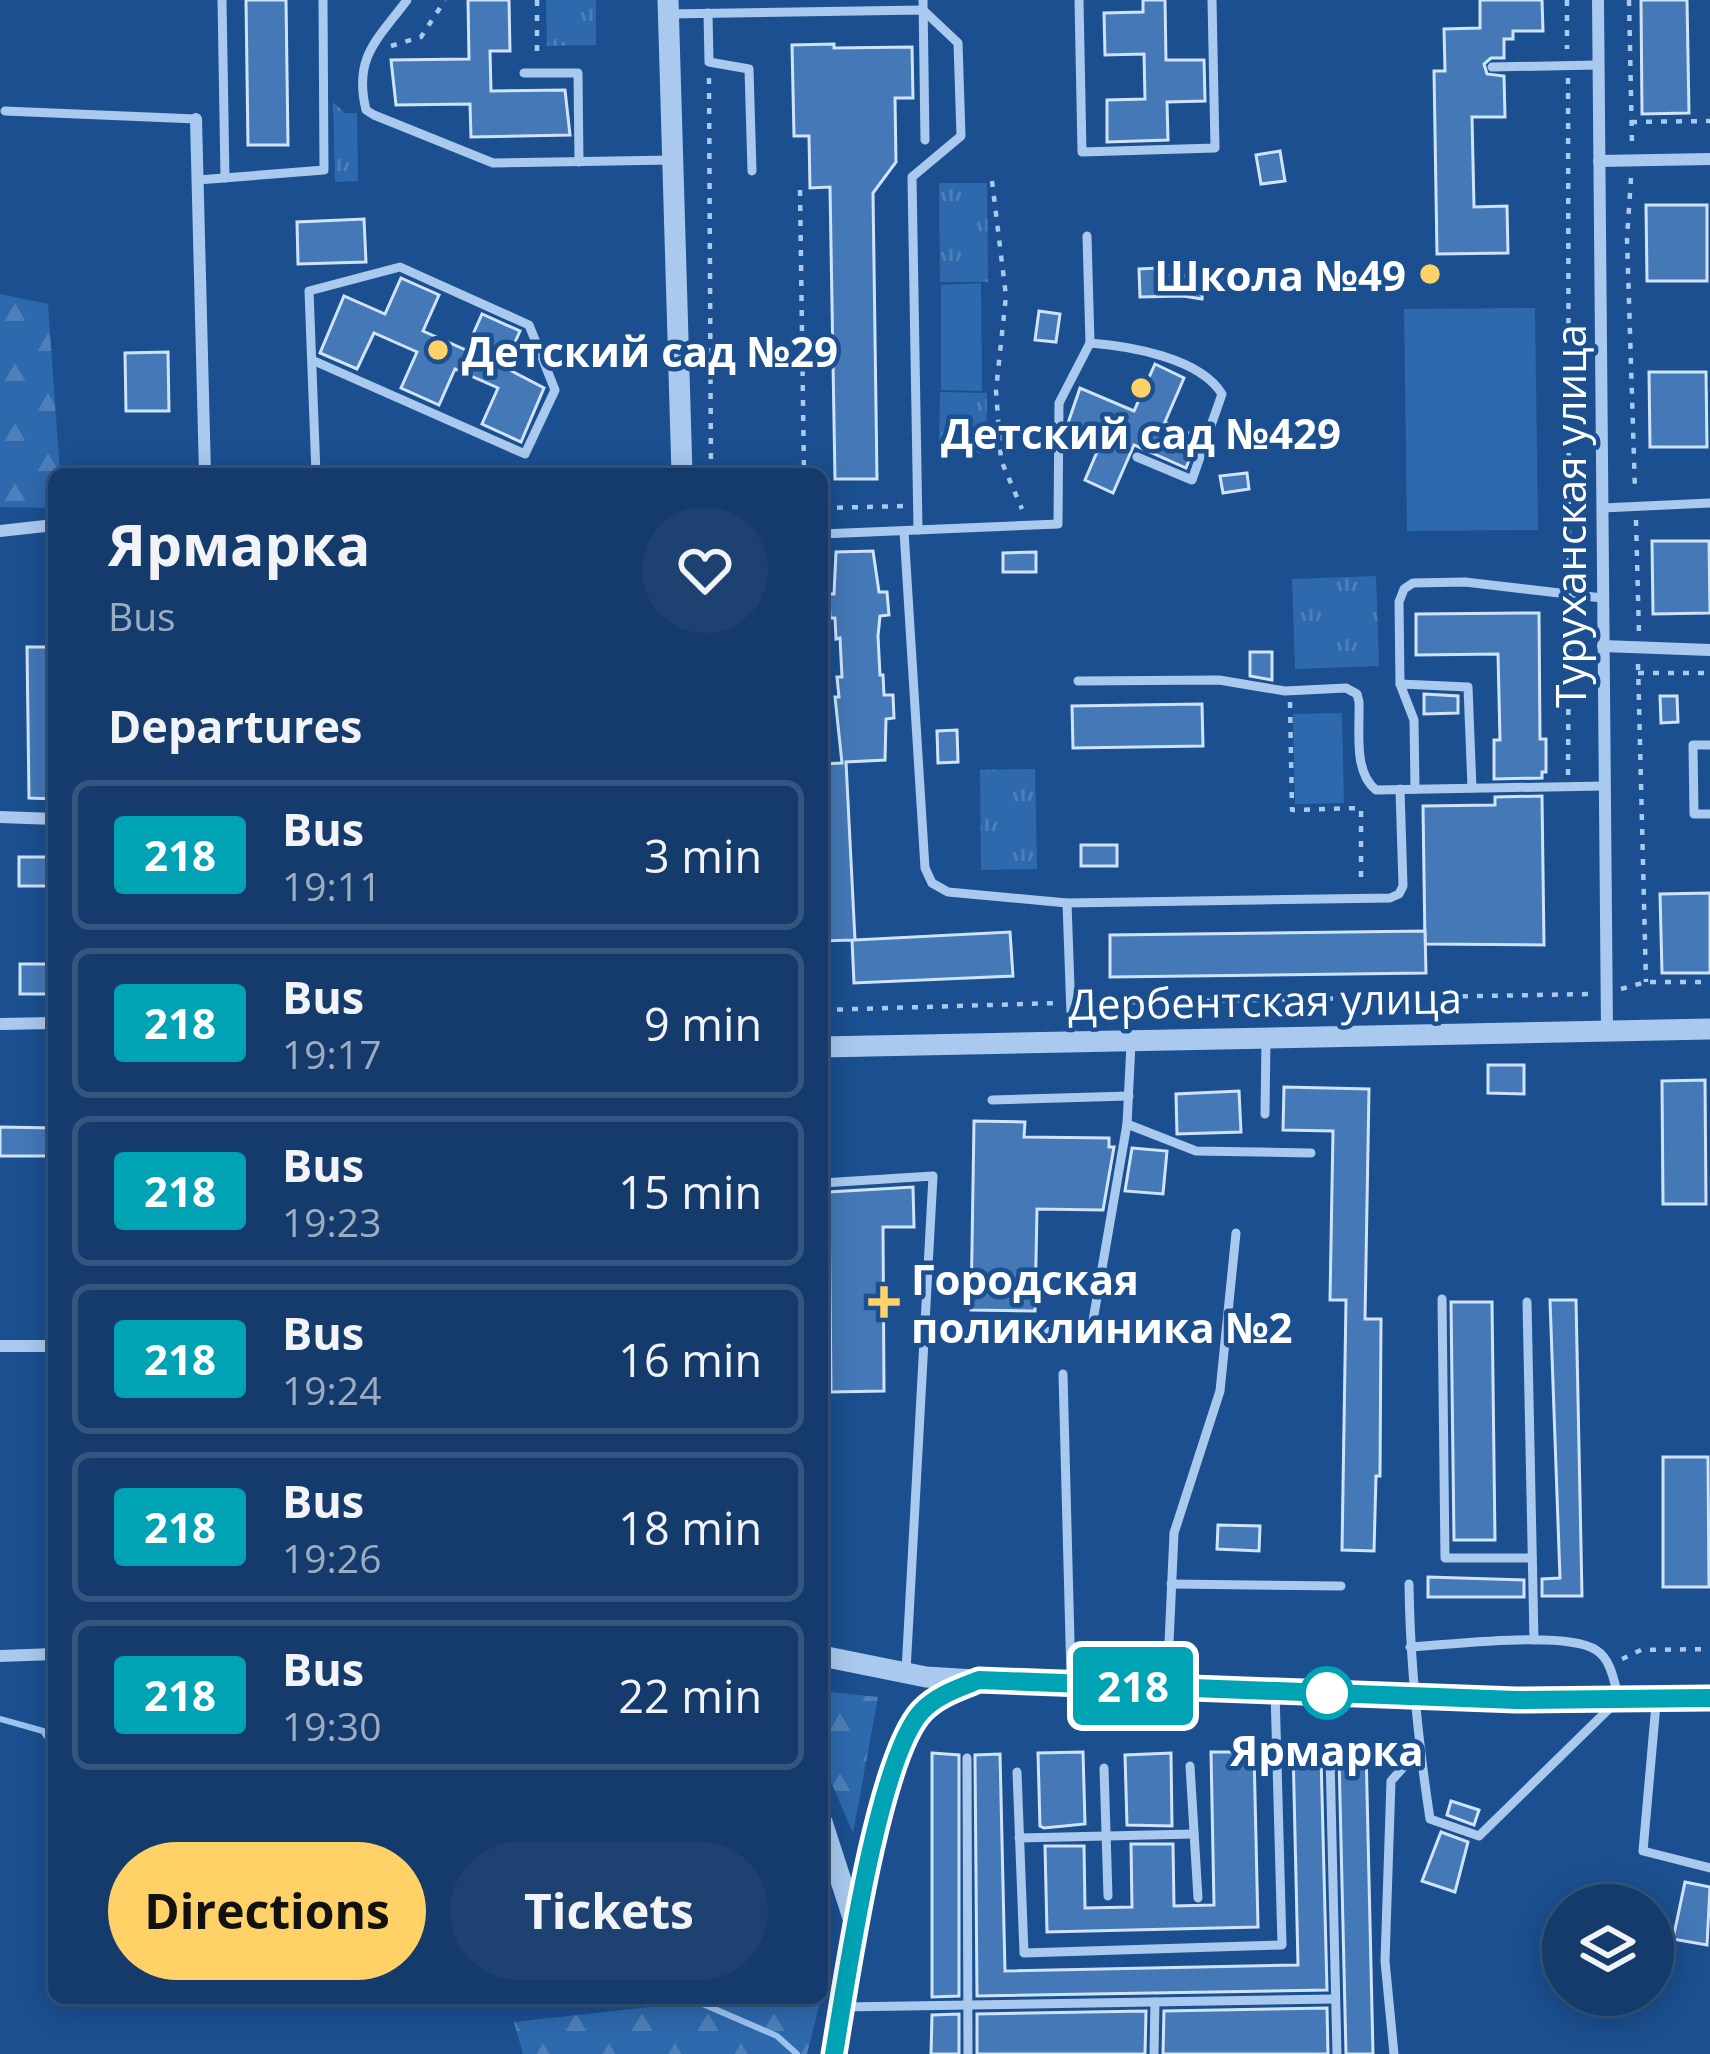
<!DOCTYPE html>
<html lang="en">
<head>
<meta charset="utf-8">
<style>
	:root { --surface:#143b6b; --page:#1d4271; --text:#f1f3f6; --muted:#9dadc1; --line:#33557e; --accent:#ffd166 }
	body { margin:0; font-family:"Open Sans",sans-serif; background:var(--page); color:var(--text); height:100vh; display:flex; flex-direction:column; font-size:45px; white-space:nowrap }
	* { box-sizing:border-box; margin:0 }
	p { font-size:39px; color:var(--muted) }
	.icon { flex:none; width:66px; height:66px; fill:none; stroke:currentColor; stroke-width:2; stroke-linecap:round; stroke-linejoin:round }
	.map { position:relative; flex:1; overflow:hidden }
	.drawer { position:absolute; left:48px; top:468px; width:780px; height:1536px; display:flex; flex-direction:column; background:var(--surface); border-radius:18px; box-shadow:0 6px 30px #0003,0 0 0 3px var(--line) }
	.drawer>* { flex:none }
	.badge { padding:0 24px; border-radius:9px; font-size:42px; line-height:78px }
	.tools { position:absolute; left:1542px; top:1884px; display:grid; gap:24px }
	.tools a { display:grid; place-items:center; width:132px; height:132px; border-radius:50%; background:var(--surface); box-shadow:0 6px 30px #0003,0 0 0 3px var(--line); font-size:60px }
	.map>.badge { position:absolute; translate:-50% -50%; box-shadow:0 0 0 6px #fff }
	h2 { padding:0 60px; font-size:45px; line-height:108px }
	.round { display:grid; place-items:center; flex:none; width:126px; height:126px; border-radius:63px; background:var(--page) }
	.summary { display:flex; align-items:center; justify-content:space-between; height:204px; padding:0 60px }
	h1 { font-size:57px; font-weight:700; line-height:90px }
	.cta { display:flex; gap:24px; margin-top:auto; padding:24px 60px }
	.cta a { flex:1; height:138px; border-radius:72px; background:var(--accent); color:#111; font-size:48px; font-weight:700; line-height:138px; text-align:center }
	.cta a+a { background:var(--page); color:var(--text) }
	ul { padding:0; list-style:none }
	li { display:flex; align-items:center; gap:36px; height:150px; margin:0 24px 18px; padding:0 36px; border:6px solid var(--line); border-radius:18px }
	li div { flex:1 }
	li b { display:block; font-size:45px }
	li em { font-style:normal }
	li .badge { min-width:132px; font-weight:700; text-align:center }
	.map>svg:first-child { display:block }
	.grass { fill:url(#grass-tufts) }
	.forest { fill:url(#forest-firs) }
	.pitch { fill:#2e69ad }
	.lines { fill:none; stroke-linecap:round; stroke-linejoin:round }
	.stream { stroke:#9cc4f0; stroke-width:6 }
	.building { fill:#4478b7; stroke:#cfe3fa; stroke-width:3 }
	.path { stroke:#a9c9ee; stroke-width:4.5; stroke-dasharray:6 9; stroke-linecap:butt }
	.service { stroke:#a9c9ee; stroke-width:9 }
	.minor { stroke:#a9c9ee; stroke-width:12 }
	.tertiary { stroke:#a9c9ee; stroke-width:21 }
	.secondary { stroke:#d6e6fa; stroke-width:24 }
	.line-casing { stroke:#fff; stroke-width:27 }
	.line { stroke:#00a3b4; stroke-width:18 }
	.poi-dot { fill:#ffd166; stroke:#1b4f8f; stroke-width:4.5 }
	.stop-dot { fill:#fff; stroke:#00a3b4; stroke-width:6 }
	.labels { text-anchor:middle; dominant-baseline:central; stroke-width:9; stroke-linejoin:round; paint-order:stroke }
	.poi-label { font-size:42px; font-weight:bold; fill:#fff; stroke:#1b4f8f; text-anchor:start }
	.street-label { font-size:42px; fill:#fff; stroke:#1b4f8f }
	.stop-label { font-size:42px; font-weight:bold; fill:#fff; stroke:#1b4f8f }
</style>
</head>
<body>
<div class="map">
<svg width="1710" height="2054" viewBox="0 0 1710 2054">
	<defs>
		<pattern id="grass-tufts" width="24" height="20" patternUnits="userSpaceOnUse" patternTransform="scale(3)"><rect width="24" height="20" fill="#2e69ad"/><path d="M3 7l-1-3M5 7V3M7 7l1-3M15 17l-1-3M17 17v-4M19 17l1-3" fill="none" stroke="#4d80b9"/></pattern>
		<pattern id="forest-firs" width="22" height="20" patternUnits="userSpaceOnUse" patternTransform="scale(3)"><rect width="22" height="20" fill="#2e69ad"/><path d="M5 1l3.5 6h-7zM16 11l3.5 6h-7z" fill="#4d80b9"/></pattern>
	</defs>
	<rect width="100%" height="100%" fill="#1b4f8f"/>
	<!-- grass -->
	<g class="grass">
		<path d="M546,0H596V45L547,46Z"/>
		<path d="M333,102L345,113H357L358,181L335,182Z"/>
		<path d="M939,183H987L988,282H940Z"/>
		<path d="M940,392L987,393L986,453L939,452Z"/>
		<path d="M1376,576L1379,666L1295,669L1292,579Z"/>
		<path d="M1035,769L1037,869L981,870L980,770Z"/>
	</g>
	<!-- forest -->
	<g class="forest">
		<path d="M0,294L48,304L60,474H54V508L0,507Z"/>
		<path d="M822,1691L878,1697L853,1833L822,1761Z"/>
		<path d="M732,1998H821L807,2054H523L514,2022Z"/>
	</g>
	<!-- pitch -->
	<g class="pitch">
		<path d="M981,283L982,391L941,390V285Z"/>
		<path d="M1535,308L1538,530L1407,531L1404,309Z"/>
		<path d="M1342,713L1344,803L1295,804L1293,714Z"/>
	</g>
	<g class="lines">
		<!-- stream -->
		<g class="stream">
			<path d="M0,1719L43,1731L54,1747"/>
			<path d="M689,1998L777,2036L797,2054"/>
		</g>
	</g>
	<!-- building -->
	<g class="building">
		<path d="M246,0H286L288,145H248Z"/>
		<path d="M468,0H509L510,51H490L491,91L565,90L570,135L471,137L470,104L396,105L391,60L469,59Z"/>
		<path d="M1143,0H1165L1166,60H1204L1205,101L1167,102L1168,140L1107,142V100L1145,99L1144,54L1105,55L1104,13L1143,12Z"/>
		<path d="M1480,0H1542L1543,31H1513V39H1504V58H1491L1484,64L1487,74L1504,76L1505,117H1472L1474,207L1507,206L1508,253L1437,254L1434,71H1445L1444,29L1480,28Z"/>
		<path d="M1641,0H1687L1689,113L1642,114Z"/>
		<path d="M834,44V48L912,47L913,98H895L896,162L873,193L877,479H835L830,187L810,188L809,136H794L792,45Z"/>
		<path d="M1280,151L1285,181L1261,184L1256,155Z"/>
		<path d="M1646,205H1707V281H1647Z"/>
		<path d="M364,219L366,262L298,264L297,222Z"/>
		<path d="M1158,268L1159,275L1203,276L1202,299L1183,296L1140,297L1139,269Z"/>
		<path d="M1205,272H1233V291L1205,290Z"/>
		<path d="M401,278L439,295L423,331L466,350L482,314L520,331L504,367L544,388L521,442L482,424L498,388L455,369L439,405L401,388L417,352L374,333L357,369L320,353L344,296L385,314Z"/>
		<path d="M1039,311L1060,314L1056,342L1035,340Z"/>
		<path d="M168,352L169,411H126L125,353Z"/>
		<path d="M1155,364L1184,378L1165,422L1198,437L1186,468L1134,445L1113,493L1085,480L1103,438L1068,423L1080,388L1134,411Z"/>
		<path d="M1649,372H1706L1707,447H1650Z"/>
		<path d="M1247,473L1249,489L1223,493L1220,476Z"/>
		<path d="M1652,541H1709L1710,613L1653,614Z"/>
		<path d="M873,551L879,592H887L889,615L880,616L878,636L880,675H883L884,695H893L894,718L886,719L885,760L846,762L855,940L1010,932L1013,976L854,983L852,940L822,941V764L842,763L835,697H839L837,677H842L840,638L836,639L835,618H830L829,594H834L836,552Z"/>
		<path d="M1036,552V572H1003V553Z"/>
		<path d="M1539,613L1540,739H1546V772H1542V778L1494,779V740H1500L1498,654L1416,655V614Z"/>
		<path d="M27,647H53L54,799L29,798Z"/>
		<path d="M1250,652H1272V680L1250,676Z"/>
		<path d="M1424,694L1458,696V713L1424,714Z"/>
		<path d="M1660,696H1677L1678,722L1661,723Z"/>
		<path d="M1202,704L1203,746L1073,748L1072,706Z"/>
		<path d="M957,730L958,762L938,763L937,731Z"/>
		<path d="M1542,796L1544,945L1425,944L1423,806L1495,805V797Z"/>
		<rect x="1081" y="845" width="36" height="21"/>
		<rect x="19" y="857" width="35" height="29"/>
		<path d="M1710,893V973H1662L1660,894Z"/>
		<path d="M1425,931L1426,973L1110,977V935Z"/>
		<rect x="20" y="964" width="34" height="30"/>
		<path d="M1488,1065H1524V1094L1488,1093Z"/>
		<path d="M1705,1080L1706,1204H1663L1662,1081Z"/>
		<path d="M1284,1087L1369,1089L1365,1319H1381L1380,1476H1376L1374,1551L1342,1550L1346,1300H1330L1333,1131L1283,1130Z"/>
		<path d="M1239,1091L1241,1132L1177,1134L1176,1094Z"/>
		<path d="M974,1121L1025,1122L1024,1137L1109,1138V1147H1114L1103,1210L1037,1209L1035,1311L971,1310Z"/>
		<path d="M0,1127L54,1128V1156H0Z"/>
		<path d="M1132,1148L1167,1151L1163,1194L1125,1191Z"/>
		<path d="M913,1187L914,1227H883L884,1391L831,1392L829,1192Z"/>
		<path d="M1550,1300H1576L1582,1596H1542V1579L1560,1578Z"/>
		<path d="M1451,1302H1492L1495,1540H1454Z"/>
		<path d="M1663,1457H1708L1709,1587H1663Z"/>
		<path d="M1218,1525L1260,1526L1259,1551L1217,1549Z"/>
		<path d="M1428,1577L1524,1580V1597H1428Z"/>
		<path d="M1293,1748H1325L1321,1756L1327,1990L977,1996L975,1755L1000,1754L1005,1971L1298,1965Z"/>
		<path d="M1334,1748H1366L1373,2054H1346L1339,1756Z"/>
		<path d="M1083,1752L1085,1824L1044,1828L1040,1826L1038,1753Z"/>
		<path d="M1211,1752H1254L1258,1927L1047,1932L1045,1846H1084L1085,1908L1132,1907L1131,1844H1173L1174,1906L1214,1905Z"/>
		<path d="M932,1753L959,1755V1996L932,1997Z"/>
		<path d="M1171,1753L1172,1826L1127,1825L1125,1755Z"/>
		<path d="M1451,1801L1479,1810L1474,1825L1447,1815Z"/>
		<path d="M1441,1832L1468,1842L1455,1892L1422,1881Z"/>
		<path d="M1685,1882L1710,1887L1707,1945L1673,1939Z"/>
		<path d="M1327,2008L1328,2054H1163L1164,2011Z"/>
		<path d="M1146,2011L1145,2054H977V2014Z"/>
		<path d="M959,2014V2054H931L932,2015Z"/>
	</g>
	<g class="lines">
		<!-- path -->
		<g class="path">
			<path d="M537,0V60"/>
			<path d="M1567,0V49"/>
			<path d="M1629,0L1632,143"/>
			<path d="M391,46L421,37L445,0"/>
			<path d="M709,78L711,474"/>
			<path d="M1568,78L1569,577"/>
			<path d="M1631,122L1710,121"/>
			<path d="M1631,178L1627,238L1635,491"/>
			<path d="M992,181L1006,296L996,390L1001,460L1022,509"/>
			<path d="M800,190L804,474"/>
			<path d="M822,508L906,506"/>
			<path d="M1636,520L1639,635"/>
			<path d="M1638,664L1646,982"/>
			<path d="M1638,673H1710"/>
			<path d="M1290,702L1292,810L1361,808V883"/>
			<path d="M1568,775L1569,606"/>
			<path d="M1621,989L1646,982H1710"/>
			<path d="M1087,1003L1592,994"/>
			<path d="M822,1010L1058,1003"/>
			<path d="M1622,1659L1641,1650L1710,1649"/>
		</g>
		<!-- service -->
		<g class="service">
			<path d="M222,0L225,178"/>
			<path d="M407,0C378,39 353,57 366,110L374,115L493,163L673,160"/>
			<path d="M923,0L925,140"/>
			<path d="M1079,0L1082,152L1215,148L1212,0"/>
			<path d="M708,13L709,62L749,69L752,171"/>
			<path d="M668,14L923,10L958,43L961,136L912,177L918,530"/>
			<path d="M1492,67L1598,65"/>
			<path d="M524,73H578L579,162"/>
			<path d="M5,111L196,119"/>
			<path d="M198,180L324,170L323,0"/>
			<path d="M1087,236L1090,343"/>
			<path d="M312,360L525,454L555,390L529,325L400,267L309,291L316,474"/>
			<path d="M1602,508L1710,503"/>
			<path d="M904,531L925,868L932,883L948,892L1067,903L1390,898L1399,894L1403,886L1400,789"/>
			<path d="M822,534L1058,524L1059,403L1090,343C1130,346 1200,358 1222,394L1192,480L1137,457"/>
			<path d="M1078,681L1219,680L1285,691L1346,688L1357,694L1359,702C1360,730 1353,772 1376,790L1604,786"/>
			<path d="M1400,684L1468,687L1472,788"/>
			<path d="M1710,745H1693L1694,814H1710"/>
			<path d="M822,746H824"/>
			<path d="M1415,789L1414,720L1400,684L1399,602L1404,589L1413,583L1465,582L1602,598"/>
			<path d="M1067,903L1072,1042"/>
			<path d="M992,1100L1129,1096"/>
			<path d="M1265,1114L1266,1039"/>
			<path d="M1127,1124L1196,1151L1311,1153"/>
			<path d="M822,1183L933,1176L906,1671"/>
			<path d="M1442,1299L1445,1558H1532"/>
			<path d="M1527,1302L1534,1640"/>
			<path d="M993,1331L1091,1332L1127,1124L1131,1044"/>
			<path d="M1063,1374L1071,1679"/>
			<path d="M1171,1584L1341,1586"/>
			<path d="M1409,1584C1410,1664 1418,1740 1430,1819L1479,1836L1619,1699C1614,1683 1612,1660 1596,1650C1566,1630 1449,1645 1410,1647"/>
			<path d="M1167,1687L1174,1533L1220,1391L1236,1233"/>
			<path d="M1656,1704L1643,1851L1710,1868"/>
			<path d="M1330,1756L1337,2054"/>
			<path d="M967,1758L968,2054"/>
			<path d="M1190,1766L1198,1898"/>
			<path d="M1104,1768L1108,1896"/>
			<path d="M1017,1772L1024,1953L1282,1945L1275,1691"/>
			<path d="M1019,1838L1194,1834"/>
			<path d="M842,2007L1334,1999"/>
			<path d="M1154,2054L1155,2002"/>
			<path d="M1394,2054L1385,1961L1391,1781L1419,1750"/>
		</g>
		<!-- minor -->
		<g class="minor">
			<path d="M1598,0L1607,1032"/>
			<path d="M196,119L205,474"/>
			<path d="M1599,161L1710,159"/>
			<path d="M0,531L54,525"/>
			<path d="M1603,646L1710,650"/>
			<path d="M0,817L54,819"/>
			<path d="M0,1024L54,1023"/>
			<path d="M0,1346H54"/>
			<path d="M0,1656L54,1654"/>
		</g>
		<!-- tertiary -->
		<g class="tertiary">
			<path d="M668,0L682,474"/>
			<path d="M822,1047L1710,1029"/>
			<path d="M822,1656L926,1677L975,1680"/>
			<path d="M822,1822L855,1924"/>
		</g>
		<!-- secondary -->
		<path class="secondary" d="M834,2054C846,1983 877,1757 922,1711C937,1695 959,1688 979,1680L1516,1700L1710,1698"/>
	</g>
	<g class="lines">
		<defs>
			<path id="line" d="M834,2054C846,1983 878,1757 922,1711C937,1695 959,1688 979,1680L1516,1700L1710,1698"/>
		</defs>
		<!-- line casing -->
		<use href="#line" class="line-casing"/>
		<!-- line -->
		<use href="#line" class="line"/>
	</g>
	<!-- markers -->
	<g class="poi-dot">
		<circle cx="1430" cy="274" r="12"/>
		<circle cx="438" cy="350" r="12"/>
		<circle cx="1141" cy="388" r="12"/>
		<path d="M878 1284h12v12h12v12h-12v12h-12v-12h-12v-12h12z"/>
	</g>
	<circle class="stop-dot" cx="1327" cy="1693" r="24"/>
	<g class="labels">
		<!-- poi labels -->
		<g class="poi-label">
			<text x="1406" y="274" text-anchor="end">Школа №49</text>
			<text x="462" y="350">Детский сад №29</text>
			<text x="1141" y="432" text-anchor="middle">Детский сад №429</text>
			<text x="911" y="1278">Городская<tspan x="911" dy="48">поликлиника №2</tspan></text>
		</g>
		<!-- street labels -->
		<g class="street-label">
			<text transform="translate(1569 516) rotate(-90)">Туруханская улица</text>
			<text transform="translate(1265 1000) rotate(-1)">Дербентская улица</text>
		</g>
		<!-- stop labels -->
		<g class="stop-label">
			<text x="1327" y="1749">Ярмарка</text>
		</g>
	</g>
</svg>
<div class="tools">
<a><svg class="icon" aria-label="layers" viewBox="0 0 24 24"><path d="M12 4l9 5-9 5-9-5zM3 14l9 5 9-5"/></svg></a>
</div>
<b class="badge" style="left:1133px;top:1686px;background:#00a3b4;color:#fff">218</b>
<section class="drawer">
<div class="summary"><div><h1>Ярмарка</h1><p>Bus</p></div><a class="round"><svg class="icon" aria-label="heart" viewBox="0 0 24 24"><path d="M12 20l-8-8c-3-5 5-10 8-4 3-6 11-1 8 4z"/></svg></a></div>
<h2>Departures</h2>
<ul>
<li><span class="badge" style="background:#00a3b4;color:#fff">218</span><div><b>Bus</b><p>19:11</p></div><em>3 min</em></li>
<li><span class="badge" style="background:#00a3b4;color:#fff">218</span><div><b>Bus</b><p>19:17</p></div><em>9 min</em></li>
<li><span class="badge" style="background:#00a3b4;color:#fff">218</span><div><b>Bus</b><p>19:23</p></div><em>15 min</em></li>
<li><span class="badge" style="background:#00a3b4;color:#fff">218</span><div><b>Bus</b><p>19:24</p></div><em>16 min</em></li>
<li><span class="badge" style="background:#00a3b4;color:#fff">218</span><div><b>Bus</b><p>19:26</p></div><em>18 min</em></li>
<li><span class="badge" style="background:#00a3b4;color:#fff">218</span><div><b>Bus</b><p>19:30</p></div><em>22 min</em></li>
</ul>
<div class="cta"><a>Directions</a><a>Tickets</a></div>
</section>
</div>
</body>
</html>
